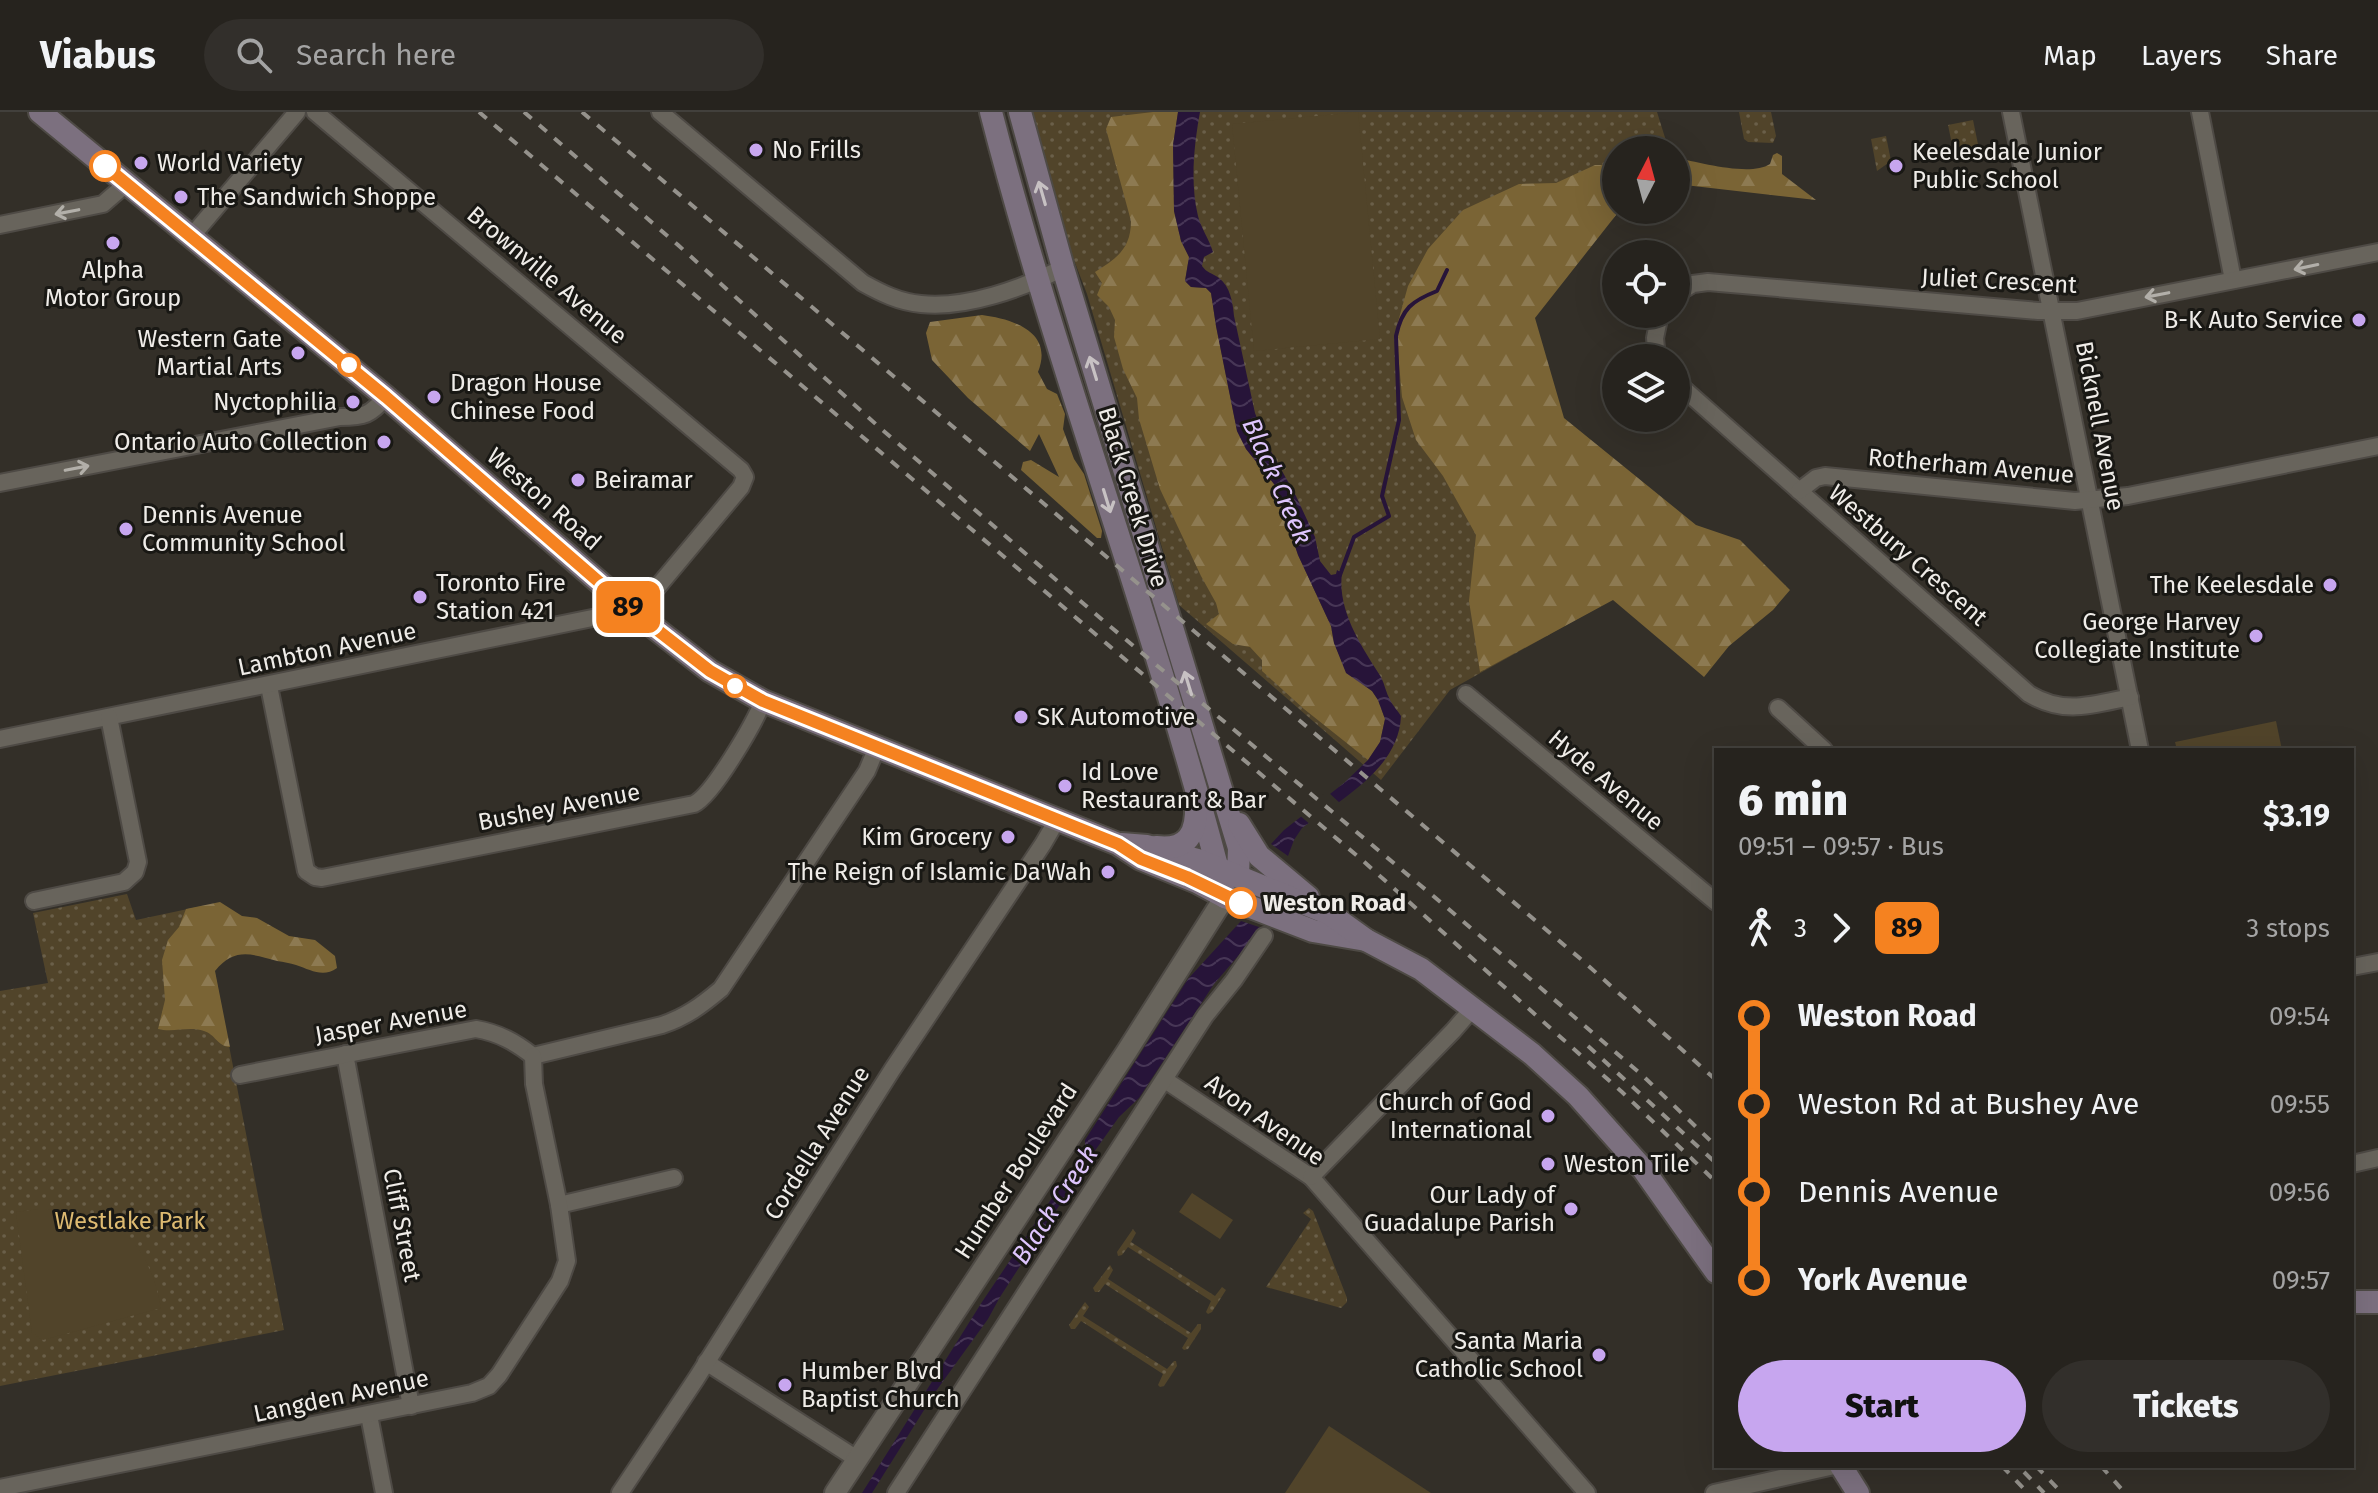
<!DOCTYPE html>
<html lang="en">
<head>
<meta charset="utf-8">
<style>
	:root { --surface:#26231e; --page:#322f2b; --text:#f1f3f6; --muted:#a4a4a4; --line:#42403c; --accent:#c7a6ef }
	body { margin:0; font-family:"Fira Sans",sans-serif; background:var(--page); color:var(--text); height:100vh; display:flex; flex-direction:column; font-size:30px; white-space:nowrap }
	* { box-sizing:border-box; margin:0 }
	p { font-size:26px; color:var(--muted) }
	.icon { flex:none; width:44px; height:44px; fill:none; stroke:currentColor; stroke-width:2; stroke-linecap:round; stroke-linejoin:round }
	.map { position:relative; flex:1; overflow:hidden }
	.sheet { position:absolute; left:1714px; top:636px; width:640px; height:720px; display:flex; flex-direction:column; background:var(--surface); border-radius:0px; box-shadow:0 8px 32px #0002,0 0 0 2px var(--line) }
	.sheet>* { flex:none }
	.badge { padding:0 16px; border-radius:12px; font-size:28px; line-height:52px }
	.needle { width:52px; rotate:6deg }
	.controls { position:absolute; left:1602px; top:24px; display:grid; gap:16px }
	.controls a { display:grid; place-items:center; width:88px; height:88px; border-radius:50%; background:var(--surface); box-shadow:0 8px 32px #0002,0 0 0 2px var(--line); font-size:40px }
	.map>.badge { position:absolute; translate:-50% -50%; box-shadow:0 0 0 4px #fff }
	.legs { display:flex; align-items:center; gap:12px; height:88px; padding:0 24px; font-size:26px }
	.legs p { margin-inline-start:auto }
	.headline { display:flex; align-items:center; justify-content:space-between; height:136px; padding:0 24px }
	h1 { font-size:44px; font-weight:800; line-height:60px }
	.button { display:flex; gap:16px; margin-top:auto; padding:16px 24px }
	.button a { flex:1; height:92px; border-radius:48px; background:var(--accent); color:#111; font-size:32px; font-weight:800; line-height:92px; text-align:center }
	.button a+a { background:var(--page); color:var(--text) }
	ul { padding:0 24px; list-style:none }
	li { display:flex; align-items:center; gap:28px; height:88px; font-size:30px }
	li i { display:grid; place-items:center; width:12px; height:100%; margin:0 10px; background:currentColor }
	li i::after { content:''; width:20px; height:20px; margin:-10px; border:6px solid; border-radius:50%; background:var(--surface) }
	li p { margin-inline-start:auto }
	li:first-child i { background:linear-gradient(#0000 50%,currentColor 0) }
	li:last-child i { background:linear-gradient(currentColor 50%,#0000 0) }
	header { display:flex; align-items:center; gap:48px; box-sizing:border-box; height:112px; padding:0 40px; background:var(--surface); border-bottom:2px solid var(--line) }
	header strong { font-size:38px }
	nav { display:flex; gap:44px; margin-inline-start:auto; font-size:28px }
	.search { width:560px; height:72px; background:var(--page); display:flex; align-items:center; gap:20px; box-sizing:border-box; padding:0 28px; border-radius:44px; color:var(--muted); font-size:30px }
	.map>svg:first-child { display:block }
	.grass { fill:url(#grass-dots) }
	.forest { fill:url(#forest-firs) }
	.garden { fill:#51442a }
	.water { fill:url(#water-waves) }
	.pier { fill:#332f28 }
	.lines { fill:none; stroke-linecap:round; stroke-linejoin:round }
	.stream { stroke:#271439; stroke-width:4 }
	.minor-casing { stroke:#4e4a45; stroke-width:20 }
	.tertiary-casing { stroke:#4e4a45; stroke-width:24 }
	.secondary-casing { stroke:#4e4a45; stroke-width:26 }
	.minor { stroke:#68645c; stroke-width:16 }
	.tertiary { stroke:#68645c; stroke-width:20 }
	.secondary { stroke:#7c707f; stroke-width:22 }
	.rail { stroke:#95928c; stroke-width:4; stroke-dasharray:10 10; stroke-linecap:butt }
	.oneway { stroke:#c7c1c3 }
	.oneway2 { stroke:#b2afa9 }
	.line-1-casing { stroke:#fff; stroke-width:18 }
	.line-1 { stroke:#f58220; stroke-width:12 }
	.poi-dot { fill:#c7a6ef; stroke:#191814; stroke-width:3 }
	.stop-1-dot { fill:#fff; stroke:#f58220; stroke-width:4 }
	.labels { text-anchor:middle; dominant-baseline:central; stroke-width:6; stroke-linejoin:round; paint-order:stroke }
	.poi-label { font-size:24px; fill:#efece8; stroke:#191814; text-anchor:start }
	.street-label { font-size:24px; fill:#efece8; stroke:#191814 }
	.stop-label { font-size:24px; font-weight:bold; fill:#efece8; stroke:#191814; text-anchor:start }
	.park-label { font-size:24px; fill:#ddba71; stroke:#191814 }
	.water-label { font-size:26px; font-style:italic; fill:#dec5fd; stroke:#191814 }
</style>
</head>
<body>
<header>
<strong>Viabus</strong>
<div class="search"><svg class="icon" aria-label="search" viewBox="0 0 24 24"><circle cx="10" cy="10" r="6"/><path d="M15 15l6 6"/></svg>Search here</div>
<nav><a>Map</a><a>Layers</a><a>Share</a></nav>
</header>
<div class="map">
<svg width="2378" height="1381" viewBox="0 0 2378 1381">
	<defs>
		<pattern id="grass-dots" width="8" height="8" patternUnits="userSpaceOnUse" patternTransform="scale(2)"><rect width="8" height="8" fill="#51442a"/><path d="M2 2h.1M6 6h.1" fill="none" stroke="#6a5f49" stroke-width="1.8" stroke-linecap="round"/></pattern>
		<pattern id="forest-firs" width="22" height="20" patternUnits="userSpaceOnUse" patternTransform="scale(2)"><rect width="22" height="20" fill="#7a6435"/><path d="M5 1l3.5 6h-7zM16 11l3.5 6h-7z" fill="#8d7a52"/></pattern>
		<pattern id="water-waves" width="16" height="10" patternUnits="userSpaceOnUse" patternTransform="scale(2)"><rect width="16" height="10" fill="#271439"/><path d="M0 5q4-4 8 0t8 0" fill="none" stroke="#473656"/></pattern>
	</defs>
	<rect width="100%" height="100%" fill="#332f28"/>
	<!-- grass -->
	<g class="grass">
		<path d="M1029,0H1657L1667,32L1660,38H1616V76L1510,169L1613,487L1450,578L1381,668L1179,493L1087,182L1062,117Z"/>
		<path d="M1739,0H1771L1776,24L1773,31L1748,30L1744,27Z"/>
		<path d="M1973,8L1980,42L1955,47L1948,13Z"/>
		<path d="M1886,24L1891,49L1877,59L1871,27Z"/>
		<path d="M127,782L136,808L202,794L284,1218L0,1274V879L48,871L33,801Z"/>
		<path d="M1309,1096L1313,1099L1347,1186V1190L1341,1196L1266,1175L1311,1107L1303,1101Z"/>
		<path d="M1133,1117L1136,1121L1131,1130L1215,1184L1222,1175L1226,1178L1212,1200L1208,1202L1206,1200L1211,1189L1128,1135L1122,1143L1118,1144L1117,1140Z"/>
		<path d="M1110,1153L1113,1158L1108,1167L1191,1221L1198,1212H1201V1217L1188,1237L1184,1238L1182,1236L1188,1226L1105,1172L1099,1180H1095L1093,1176Z"/>
		<path d="M1085,1190L1089,1195L1083,1204L1167,1257L1174,1249H1176L1177,1254L1164,1274L1160,1275L1158,1273L1163,1262L1081,1209L1075,1217H1071L1069,1213Z"/>
	</g>
	<!-- forest -->
	<g class="forest">
		<path d="M1153,0H1178L1173,33L1174,99L1181,129L1189,145L1185,169L1191,175L1206,176L1211,181L1216,214L1237,319L1246,337L1274,372L1298,443L1331,514L1334,531L1347,561L1372,579L1378,588L1385,607L1380,630L1368,648L1304,597L1262,559V548L1250,535L1233,532L1206,512L1219,502L1216,491L1201,464L1160,377L1139,307L1137,286L1123,257L1114,225L1115,208L1109,195L1097,183L1102,171L1095,160C1116,147 1131,137 1131,109L1106,17L1111,5Z"/>
		<path d="M1777,41L1782,44V62L1816,88L1676,72V46C1699,50 1750,65 1770,52L1773,43Z"/>
		<path d="M1595,53H1616V98H1620L1535,206L1564,306L1696,413L1740,428L1790,478L1773,498L1729,534L1704,565L1613,488L1480,560L1469,489L1476,423L1443,364L1416,328L1402,285L1396,217L1408,174L1428,137L1463,98L1519,72L1556,71Z"/>
		<path d="M982,203C1013,207 1054,220 1038,260L1047,277L1057,282L1065,302L1063,317L1074,347L1084,362L1102,419L1101,426H1097L1021,358L1023,350L1031,348L1059,365L1039,322L1030,339L968,286L932,248L926,221L930,210Z"/>
		<path d="M220,790L242,804L257,806L289,824L315,828L335,844L337,856C323,866 311,858 296,853C290,851 284,850 277,849C251,842 235,835 215,859L230,935C217,934 215,922 204,919C189,914 173,921 158,917L165,888L162,848L168,828L179,815L186,797Z"/>
	</g>
	<!-- garden -->
	<g class="garden">
		<path d="M1358,0L1380,227L1254,239L1232,12Z"/>
		<path d="M2276,609L2282,638H2177L2175,630Z"/>
		<path d="M1192,1081L1233,1108L1220,1127L1179,1100Z"/>
		<path d="M38,1097C110,1095 148,1125 161,1196L43,1228L32,1221L16,1100Z"/>
		<path d="M1329,1314L1431,1381H1285Z"/>
	</g>
	<!-- water -->
	<g class="water">
		<path d="M1178,0H1200C1194,33 1190,71 1198,104C1201,116 1209,127 1213,140L1204,145L1202,154C1207,161 1212,161 1219,166C1230,174 1233,191 1234,204L1255,301L1268,334L1296,384L1315,425L1320,449L1331,463L1336,462L1337,458L1342,461C1337,499 1362,535 1381,565C1385,573 1386,581 1390,588C1393,594 1398,599 1401,604C1399,657 1340,688 1302,716L1294,728L1288,744L1271,732L1284,718L1344,671L1368,648L1380,630L1385,607L1378,588L1372,579L1346,561L1334,531L1331,514L1298,443L1274,372L1246,337L1237,319L1216,214L1211,181L1206,176L1191,175L1185,169L1189,145L1181,129L1174,99L1173,33Z"/>
		<path d="M1241,809L1262,816L1214,872L1139,986L1119,1005L1094,1040L1000,1185L988,1207L936,1279L872,1381H862L982,1190L1085,1037V1028L1188,867Z"/>
	</g>
	<!-- pier -->
	<path class="pier" d="M1327,679L1341,692L1312,714L1298,702Z"/>
	<g class="lines">
		<!-- stream -->
		<path class="stream" d="M1340,463L1354,425L1389,404L1382,384L1399,308L1396,224C1402,196 1412,189 1437,179L1447,158"/>
		<defs>
			<g id="minor">
				<path d="M660,0L863,171C881,181 899,190 921,192C966,197 1023,176 1063,156"/>
				<path d="M2011,0L2140,638"/>
				<path d="M2200,0L2233,168"/>
				<path d="M0,113L103,92L126,72"/>
				<path d="M191,125L297,0"/>
				<path d="M1676,182L1693,172L1708,170L2038,199H2077L2378,140"/>
				<path d="M1657,246L1655,226L1660,202"/>
				<path d="M1676,270L2029,582C2064,603 2092,593 2130,585"/>
				<path d="M0,371L340,305C365,305 370,303 386,285"/>
				<path d="M1799,379L1816,366L1825,364L2075,389L2128,384L2378,334"/>
				<path d="M269,574L306,759L315,765L322,766L694,692C713,683 755,610 763,589"/>
				<path d="M1466,582L1716,790"/>
				<path d="M1778,596L1824,638"/>
				<path d="M0,627L607,503L629,496L650,484L741,375L745,365L741,358L315,0"/>
				<path d="M34,789L124,770L135,760L138,750L109,605"/>
				<path d="M2352,855L2378,850"/>
				<path d="M345,942L411,1294"/>
				<path d="M533,944L662,913C686,905 702,893 721,877L867,659L877,635"/>
				<path d="M240,963L476,917C499,921 515,930 533,944"/>
				<path d="M1165,968L1311,1065L1587,1381"/>
				<path d="M2352,1052L2378,1046"/>
				<path d="M1311,1065L1453,919L1473,896"/>
				<path d="M559,1093L674,1066"/>
				<path d="M706,1250L857,1347"/>
				<path d="M369,1303L384,1381"/>
				<path d="M0,1376L472,1281L489,1274L499,1263L560,1169L567,1149L559,1093L534,972L533,944"/>
				<path d="M620,1381L696,1267L892,958L1043,732L1057,708"/>
				<path d="M896,1381L1205,904L1234,868L1264,824"/>
				<path d="M1714,1381L1834,1354"/>
			</g>
			<path id="tertiary" d="M835,1381L1127,939L1233,772"/>
			<g id="secondary">
				<path d="M40,0L386,285L629,496L710,559L763,589L1118,732L1141,747L1197,770L1225,785L1313,819L1366,828"/>
				<path d="M991,0C1059,264 1158,520 1225,785"/>
				<path d="M1020,0L1063,156L1239,736L1238,764"/>
				<path d="M1239,712L1259,744L1308,785"/>
				<path d="M1121,732L1147,734L1198,748L1330,802L1366,828L1421,857L1532,942L1578,984L1643,1057L1716,1160"/>
				<path d="M1156,735C1188,739 1197,721 1196,693"/>
				<path d="M2352,1190H2378"/>
				<path d="M1841,1354L1858,1381"/>
			</g>
		</defs>
		<!-- minor casing -->
		<use href="#minor" class="minor-casing"/>
		<!-- tertiary casing -->
		<use href="#tertiary" class="tertiary-casing"/>
		<!-- secondary casing -->
		<use href="#secondary" class="secondary-casing"/>
		<!-- minor -->
		<use href="#minor" class="minor"/>
		<!-- tertiary -->
		<use href="#tertiary" class="tertiary"/>
		<!-- secondary -->
		<use href="#secondary" class="secondary"/>
		<!-- rail -->
		<g class="rail">
			<path d="M479,0L1362,748L1622,980L1716,1070"/>
			<path d="M524,0L678,133L879,315L1106,511L1444,793L1642,963L1716,1034"/>
			<path d="M582,0L1583,849L1716,968"/>
			<path d="M1588,934L1716,1051"/>
			<path d="M2002,1354L2028,1381"/>
			<path d="M2036,1354L2062,1381"/>
			<path d="M2101,1354L2125,1381"/>
			<path d="M2024,1360L2044,1381"/>
		</g>
	</g>
	<!-- one-way arrows -->
	<defs><path id="oneway-shaft" d="M-6 0H5M1.5-3L5.5 0L1.5 3" fill="none" stroke-width="1.6" stroke-linecap="round" stroke-linejoin="round" transform="scale(2)"/></defs>
	<g class="oneway">
		<use href="#oneway-shaft" transform="translate(1042 81) rotate(-106)"/>
		<use href="#oneway-shaft" transform="translate(1093 256) rotate(-107)"/>
		<use href="#oneway-shaft" transform="translate(1107 389) rotate(73)"/>
		<use href="#oneway-shaft" transform="translate(1188 571) rotate(-107)"/>
	</g>
	<g class="oneway2">
		<use href="#oneway-shaft" transform="translate(67 100) rotate(169)"/>
		<use href="#oneway-shaft" transform="translate(2306 155) rotate(168)"/>
		<use href="#oneway-shaft" transform="translate(2157 183) rotate(169)"/>
		<use href="#oneway-shaft" transform="translate(77 356) rotate(-11)"/>
	</g>
	<g class="lines">
		<defs>
			<path id="line-1" d="M105,54L386,285L629,496L710,559L763,589L1118,732L1141,747L1187,765L1241,791"/>
		</defs>
		<!-- line-1 casing -->
		<use href="#line-1" class="line-1-casing"/>
		<!-- line-1 -->
		<use href="#line-1" class="line-1"/>
	</g>
	<!-- markers -->
	<g class="poi-dot">
		<circle cx="756" cy="38" r="8"/>
		<circle cx="141" cy="51" r="8"/>
		<circle cx="1896" cy="54" r="8"/>
		<circle cx="181" cy="85" r="8"/>
		<circle cx="113" cy="131" r="8"/>
		<circle cx="2359" cy="208" r="8"/>
		<circle cx="298" cy="241" r="8"/>
		<circle cx="434" cy="285" r="8"/>
		<circle cx="353" cy="290" r="8"/>
		<circle cx="384" cy="330" r="8"/>
		<circle cx="578" cy="368" r="8"/>
		<circle cx="126" cy="417" r="8"/>
		<circle cx="2330" cy="473" r="8"/>
		<circle cx="420" cy="485" r="8"/>
		<circle cx="2256" cy="524" r="8"/>
		<circle cx="1021" cy="605" r="8"/>
		<circle cx="1065" cy="674" r="8"/>
		<circle cx="1008" cy="725" r="8"/>
		<circle cx="1108" cy="760" r="8"/>
		<circle cx="1548" cy="1004" r="8"/>
		<circle cx="1548" cy="1052" r="8"/>
		<circle cx="1571" cy="1097" r="8"/>
		<circle cx="1599" cy="1243" r="8"/>
		<circle cx="785" cy="1273" r="8"/>
	</g>
	<g class="stop-1-dot">
		<circle cx="105" cy="54" r="14"/>
		<circle cx="349" cy="253" r="10"/>
		<circle cx="735" cy="574" r="10"/>
		<circle cx="1241" cy="791" r="14"/>
	</g>
	<g class="labels">
		<!-- poi labels -->
		<g class="poi-label">
			<text x="772" y="38">No Frills</text>
			<text x="1912" y="40">Keelesdale Junior<tspan x="1912" dy="28">Public School</tspan></text>
			<text x="157" y="51">World Variety</text>
			<text x="197" y="85">The Sandwich Shoppe</text>
			<text x="113" y="158" text-anchor="middle">Alpha<tspan x="113" dy="28">Motor Group</tspan></text>
			<text x="2343" y="208" text-anchor="end">B-K Auto Service</text>
			<text x="282" y="227" text-anchor="end">Western Gate<tspan x="282" dy="28">Martial Arts</tspan></text>
			<text x="450" y="271">Dragon House<tspan x="450" dy="28">Chinese Food</tspan></text>
			<text x="337" y="290" text-anchor="end">Nyctophilia</text>
			<text x="368" y="330" text-anchor="end">Ontario Auto Collection</text>
			<text x="594" y="368">Beiramar</text>
			<text x="142" y="403">Dennis Avenue<tspan x="142" dy="28">Community School</tspan></text>
			<text x="436" y="471">Toronto Fire<tspan x="436" dy="28">Station 421</tspan></text>
			<text x="2314" y="473" text-anchor="end">The Keelesdale</text>
			<text x="2240" y="510" text-anchor="end">George Harvey<tspan x="2240" dy="28">Collegiate Institute</tspan></text>
			<text x="1037" y="605">SK Automotive</text>
			<text x="1081" y="660">Id Love<tspan x="1081" dy="28">Restaurant &amp; Bar</tspan></text>
			<text x="992" y="725" text-anchor="end">Kim Grocery</text>
			<text x="1092" y="760" text-anchor="end">The Reign of Islamic Da'Wah</text>
			<text x="1532" y="990" text-anchor="end">Church of God<tspan x="1532" dy="28">International</tspan></text>
			<text x="1564" y="1052">Weston Tile</text>
			<text x="1555" y="1083" text-anchor="end">Our Lady of<tspan x="1555" dy="28">Guadalupe Parish</tspan></text>
			<text x="1583" y="1229" text-anchor="end">Santa Maria<tspan x="1583" dy="28">Catholic School</tspan></text>
			<text x="801" y="1259">Humber Blvd<tspan x="801" dy="28">Baptist Church</tspan></text>
		</g>
		<!-- street labels -->
		<g class="street-label">
			<text transform="translate(547 163) rotate(40)">Brownville Avenue</text>
			<text transform="translate(1999 169) rotate(3)">Juliet Crescent</text>
			<text transform="translate(2100 314) rotate(79)">Bicknell Avenue</text>
			<text transform="translate(1971 354) rotate(5)">Rotherham Avenue</text>
			<text transform="translate(1133 385) rotate(73)">Black Creek Drive</text>
			<text transform="translate(544 387) rotate(41)">Weston Road</text>
			<text transform="translate(1908 443) rotate(41)">Westbury Crescent</text>
			<text transform="translate(327 537) rotate(-12)">Lambton Avenue</text>
			<text transform="translate(1606 668) rotate(40)">Hyde Avenue</text>
			<text transform="translate(559 695) rotate(-11)">Bushey Avenue</text>
			<text transform="translate(391 910) rotate(-10)">Jasper Avenue</text>
			<text transform="translate(1265 1008) rotate(35)">Avon Avenue</text>
			<text transform="translate(817 1031) rotate(-58)">Cordella Avenue</text>
			<text transform="translate(1016 1059) rotate(-57)">Humber Boulevard</text>
			<text transform="translate(402 1113) rotate(79)">Cliff Street</text>
			<text transform="translate(341 1284) rotate(-12)">Langden Avenue</text>
		</g>
		<!-- stop labels -->
		<g class="stop-label">
			<text x="1263" y="791">Weston Road</text>
		</g>
		<!-- park labels -->
		<g class="park-label">
			<text x="130" y="1109">Westlake Park</text>
		</g>
		<!-- water labels -->
		<g class="water-label">
			<text transform="translate(1277 369) rotate(66)">Black Creek</text>
			<text transform="translate(1055 1093) rotate(-57)">Black Creek</text>
		</g>
	</g>
</svg>
<div class="controls">
<a><svg class="needle" viewBox="-14 -14 28 28"><path d="M0-13l5 13h-10z" fill="#e53935"/><path d="M0 13l5-13h-10z" fill="#a4a4a4"/></svg></a>
<a><svg class="icon" aria-label="locate" viewBox="0 0 24 24"><circle cx="12" cy="12" r="6"/><path d="M12 2v4M12 18v4M2 12h4M18 12h4"/></svg></a>
<a><svg class="icon" aria-label="layers" viewBox="0 0 24 24"><path d="M12 4l9 5-9 5-9-5zM3 14l9 5 9-5"/></svg></a>
</div>
<b class="badge" style="left:628px;top:495px;background:#f58220;color:#111">89</b>
<section class="sheet">
<div class="headline"><div><h1>6 min</h1><p>09:51 – 09:57 · Bus</p></div><b>$3.19</b></div>
<div class="legs"><svg class="icon" aria-label="walk" viewBox="0 0 24 24"><circle cx="13" cy="4" r="2"/><path d="M13 8l-2 6 4 7M11 14l-3 7M7 12l3-4h3l4 4"/></svg>3<svg class="icon" aria-label="forward" viewBox="0 0 24 24"><path d="M9 5l7 7-7 7"/></svg><b class="badge" style="background:#f58220;color:#111">89</b><p>3 stops</p></div>
<ul>
<li><i style="color:#f58220"></i><b>Weston Road</b><p>09:54</p></li>
<li><i style="color:#f58220"></i><span>Weston Rd at Bushey Ave</span><p>09:55</p></li>
<li><i style="color:#f58220"></i><span>Dennis Avenue</span><p>09:56</p></li>
<li><i style="color:#f58220"></i><b>York Avenue</b><p>09:57</p></li>
</ul>
<div class="button"><a>Start</a><a>Tickets</a></div>
</section>
</div>
</body>
</html>
